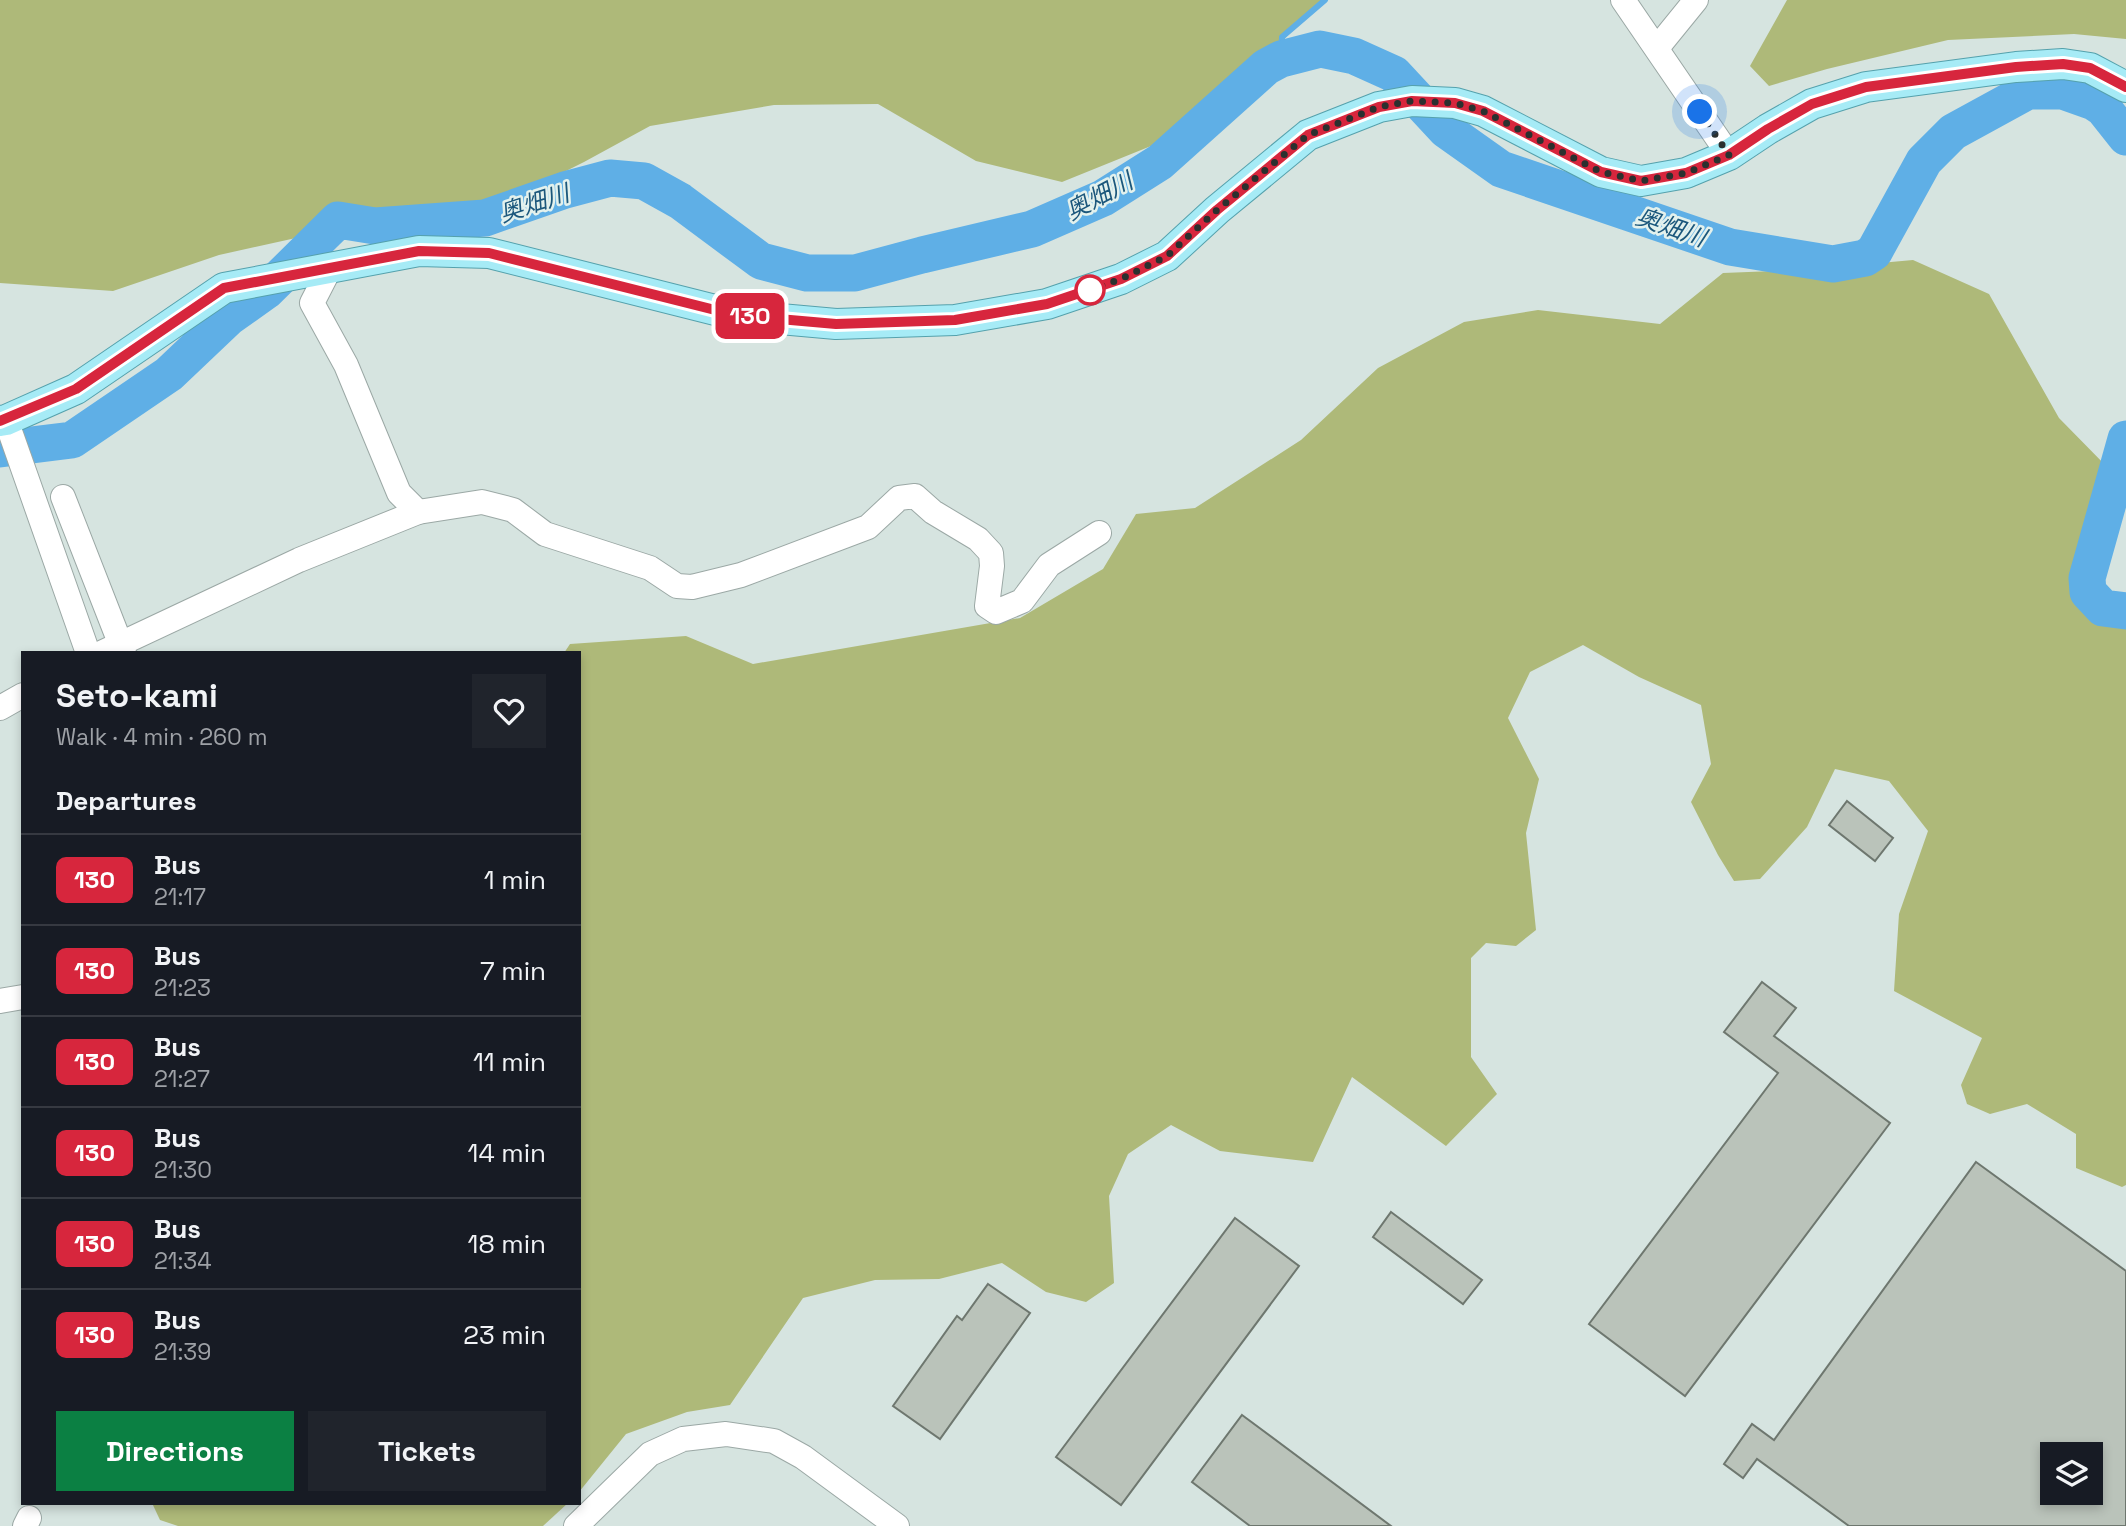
<!DOCTYPE html>
<html lang="en">
<head>
<meta charset="utf-8">
<style>
	:root { --surface:#171b24; --page:#20242c; --text:#f1f3f6; --muted:#9ea1a6; --line:#363941; --accent:#0b8043 }
	body { margin:0; font-family:"Space Grotesk","Noto Sans JP",sans-serif; background:var(--page); color:var(--text); height:100vh; display:flex; flex-direction:column; font-size:26px; white-space:nowrap }
	* { box-sizing:border-box; margin:0 }
	p { font-size:23px; color:var(--muted) }
	.icon { flex:none; width:38px; height:38px; fill:none; stroke:currentColor; stroke-width:2; stroke-linecap:round; stroke-linejoin:round }
	.map { position:relative; flex:1; overflow:hidden }
	.sheet { position:absolute; left:21px; top:651px; width:560px; height:854px; display:flex; flex-direction:column; background:var(--surface); border-radius:0px; box-shadow:0 4px 10px #0003 }
	.sheet>* { flex:none }
	.badge { padding:0 14px; border-radius:10px; font-size:24px; line-height:46px }
	.fabs { position:absolute; left:2040px; top:1442px; display:grid; gap:14px }
	.fabs a { display:grid; place-items:center; width:63px; height:63px; border-radius:0px; background:var(--surface); box-shadow:0 4px 10px #0003; font-size:35px }
	.you { position:absolute; width:35px; height:35px; margin:-18px; border:5px solid #fff; border-radius:50%; background:#1a73e8; box-shadow:0 0 0 10px #1a73e833 }
	.map>.badge { position:absolute; translate:-50% -50%; box-shadow:0 0 0 4px #fff }
	h2 { padding:0 35px; font-size:26px; line-height:63px }
	.round { display:grid; place-items:center; flex:none; width:74px; height:74px; border-radius:0px; background:var(--page) }
	.summary { display:flex; align-items:center; justify-content:space-between; height:119px; padding:0 35px }
	h1 { font-size:33px; font-weight:800; line-height:52px }
	.cta { display:flex; gap:14px; margin-top:auto; padding:14px 35px }
	.cta a { flex:1; height:80px; border-radius:0px; background:var(--accent); color:#fff; font-size:28px; font-weight:800; line-height:80px; text-align:center }
	.cta a+a { background:var(--page); color:var(--text) }
	ul { padding:0; list-style:none }
	li { display:flex; align-items:center; gap:21px; height:91px; padding:0 35px; border-top:2px solid var(--line) }
	li div { flex:1 }
	li b { display:block; font-size:26px }
	li em { font-style:normal }
	li .badge { min-width:77px; font-weight:700; text-align:center }
	.map>svg:first-child { display:block }
	.green { fill:#aeb979 }
	.lines { fill:none; stroke-linecap:round; stroke-linejoin:round }
	.stream { stroke:#5fafe6; stroke-width:6 }
	.river { stroke:#5fafe6; stroke-width:37 }
	.building { fill:#bac3ba; stroke:#6e776f; stroke-width:2; fill-rule:evenodd }
	.minor-casing { stroke:#9ba8a5; stroke-width:26 }
	.major-casing { stroke:#55a1ac; stroke-width:32 }
	.minor { stroke:#fff; stroke-width:24 }
	.major { stroke:#a6ebf6; stroke-width:30 }
	.line-casing { stroke:#fff; stroke-width:16 }
	.line { stroke:#d7263d; stroke-width:10 }
	.walk { stroke:#2b302f; stroke-width:7; stroke-dasharray:0 12.6 }
	.stop-dot { fill:#fff; stroke:#d7263d; stroke-width:3.5 }
	.labels { text-anchor:middle; dominant-baseline:central; stroke-width:5; stroke-linejoin:round; paint-order:stroke }
	.water-label { font-size:24px; font-style:italic; fill:#1b577c; stroke:#e3f1ed }
</style>
</head>
<body>
<div class="map">
<svg width="2126" height="1526" viewBox="0 0 2126 1526">
	<rect width="100%" height="100%" fill="#d6e4e0"/>
	<!-- green -->
	<g class="green">
		<path d="M0,0H1323L1226,97L1151,146L1062,182L976,161L878,104L774,105L650,126L584,162L486,211L400,215L219,255L113,291L0,283Z"/>
		<path d="M1787,0H2126V39L2074,34L1948,40L1827,69L1769,86L1750,66Z"/>
		<path d="M1913,260L1989,294L2059,418L2111,471L2083,557L2099,616L2126,625V1185L2122,1187L2076,1168V1134L2027,1104L1990,1114L1967,1104L1961,1085L1982,1038L1894,991L1899,914L1928,831L1889,781L1835,769L1807,827L1760,879L1734,881L1718,855L1691,802L1711,764L1701,705L1639,677L1583,645L1530,672L1508,718L1539,779L1526,833L1536,930L1516,946L1486,943L1471,958V1057L1497,1094L1446,1146L1352,1077L1313,1162L1220,1151L1171,1125L1128,1154L1109,1196L1114,1283L1086,1302L1046,1292L1002,1263L939,1279L875,1280L803,1298L730,1405L687,1412L626,1434L579,1492V653H564L570,644L686,636L753,664L1020,618L1103,569L1136,514L1195,508L1301,440L1378,368L1464,322L1538,310L1660,324L1723,273L1803,270Z"/>
		<path d="M152,1503H568L543,1526H178L160,1520Z"/>
	</g>
	<g class="lines">
		<!-- stream -->
		<path class="stream" d="M1281,59L1282,37L1325,0"/>
		<!-- river -->
		<g class="river">
			<path d="M2126,439L2087,578L2088,592L2103,608L2126,611"/>
			<path d="M0,449L72,440L169,374L228,318L266,291L338,220L375,226L485,218L565,190L610,178L644,181L680,201L761,261L807,273H855L922,255L1032,229L1103,198L1160,162L1266,67L1281,59L1320,49L1354,56L1394,74L1446,130L1501,169L1730,247L1833,264L1865,258L1874,252L1924,161L1953,132L2028,91H2063L2094,102L2103,108L2126,137"/>
		</g>
	</g>
	<!-- building -->
	<g class="building">
		<path d="M1847,801L1893,838L1875,861L1829,825Z"/>
		<path d="M1762,982L1796,1008L1774,1036L1890,1123L1685,1396L1589,1324L1778,1073L1724,1032Z"/>
		<path d="M1976,1162L2126,1271V1526H1849L1757,1459L1743,1478L1724,1464L1752,1424L1774,1440ZM2053,1454H2091V1493H2053Z"/>
		<path d="M1391,1212L1482,1280L1463,1304L1373,1237Z"/>
		<path d="M1235,1218L1299,1266L1121,1505L1056,1457Z"/>
		<path d="M988,1284L1030,1313L940,1439L893,1406L957,1316L962,1320Z"/>
		<path d="M1242,1415L1391,1526H1250L1192,1482Z"/>
	</g>
	<g class="lines">
		<defs>
			<g id="minor">
				<path d="M1623,0L1729,155"/>
				<path d="M1657,48L1696,0"/>
				<path d="M330,268L312,303L346,365L399,493L418,512"/>
				<path d="M6,420L88,653"/>
				<path d="M63,497L124,653"/>
				<path d="M101,653L299,560L418,512L482,502L513,510L545,534L650,568L677,586L692,587L741,575L868,527L899,498L915,496L933,512L978,539L991,553L992,566L987,606L996,612L1022,601L1049,565L1099,533"/>
				<path d="M0,708L23,695"/>
				<path d="M0,1001L23,997"/>
				<path d="M25,1526L29,1518"/>
				<path d="M576,1526L650,1454L683,1439L726,1434L774,1441L803,1457L897,1526"/>
			</g>
			<path id="major" d="M0,421L6,420L76,389L224,288L419,251L489,253L735,315L836,324L955,320L1047,304L1121,279L1167,256L1217,210L1308,135L1379,107L1412,101L1455,103L1483,111L1601,172L1641,181L1686,173L1729,155L1768,129L1812,104L1866,87L2016,67L2063,64L2090,68L2126,87"/>
		</defs>
		<!-- minor casing -->
		<use href="#minor" class="minor-casing"/>
		<!-- major casing -->
		<use href="#major" class="major-casing"/>
		<!-- minor -->
		<use href="#minor" class="minor"/>
		<!-- major -->
		<use href="#major" class="major"/>
	</g>
	<g class="lines">
		<defs>
			<path id="line" d="M0,421L76,389L224,288L419,251L489,253L735,315L836,324L955,320L1047,304L1121,279L1167,256L1217,210L1308,135L1379,107L1412,101L1455,103L1483,111L1601,172L1641,181L1686,173L1729,155L1768,129L1812,104L1866,87L2016,67L2063,64L2090,68L2126,87"/>
		</defs>
		<!-- line casing -->
		<use href="#line" class="line-casing"/>
		<!-- line -->
		<use href="#line" class="line"/>
		<!-- walk -->
		<path class="walk" d="M1090,290L1121,279L1167,256L1217,210L1308,135L1379,107L1412,101L1455,103L1483,111L1601,172L1641,181L1686,173L1729,155L1700,112"/>
	</g>
	<!-- markers -->
	<circle class="stop-dot" cx="1090" cy="290" r="14"/>
	<g class="labels">
		<!-- water labels -->
		<g class="water-label">
			<text transform="translate(1099 196) rotate(-28)">奥畑川</text>
			<text transform="translate(534 203) rotate(-18)">奥畑川</text>
			<text transform="translate(1671 227) rotate(19)">奥畑川</text>
		</g>
	</g>
</svg>
<div class="fabs">
<a><svg class="icon" aria-label="layers" viewBox="0 0 24 24"><path d="M12 4l9 5-9 5-9-5zM3 14l9 5 9-5"/></svg></a>
</div>
<div class="you" style="left:1700px;top:112px"></div>
<b class="badge" style="left:750px;top:316px;background:#d7263d;color:#fff">130</b>
<section class="sheet">
<div class="summary"><div><h1>Seto-kami</h1><p>Walk · 4 min · 260 m</p></div><a class="round"><svg class="icon" aria-label="heart" viewBox="0 0 24 24"><path d="M12 20l-8-8c-3-5 5-10 8-4 3-6 11-1 8 4z"/></svg></a></div>
<h2>Departures</h2>
<ul>
<li><span class="badge" style="background:#d7263d;color:#fff">130</span><div><b>Bus</b><p>21:17</p></div><em>1 min</em></li>
<li><span class="badge" style="background:#d7263d;color:#fff">130</span><div><b>Bus</b><p>21:23</p></div><em>7 min</em></li>
<li><span class="badge" style="background:#d7263d;color:#fff">130</span><div><b>Bus</b><p>21:27</p></div><em>11 min</em></li>
<li><span class="badge" style="background:#d7263d;color:#fff">130</span><div><b>Bus</b><p>21:30</p></div><em>14 min</em></li>
<li><span class="badge" style="background:#d7263d;color:#fff">130</span><div><b>Bus</b><p>21:34</p></div><em>18 min</em></li>
<li><span class="badge" style="background:#d7263d;color:#fff">130</span><div><b>Bus</b><p>21:39</p></div><em>23 min</em></li>
</ul>
<div class="cta"><a>Directions</a><a>Tickets</a></div>
</section>
</div>
</body>
</html>
